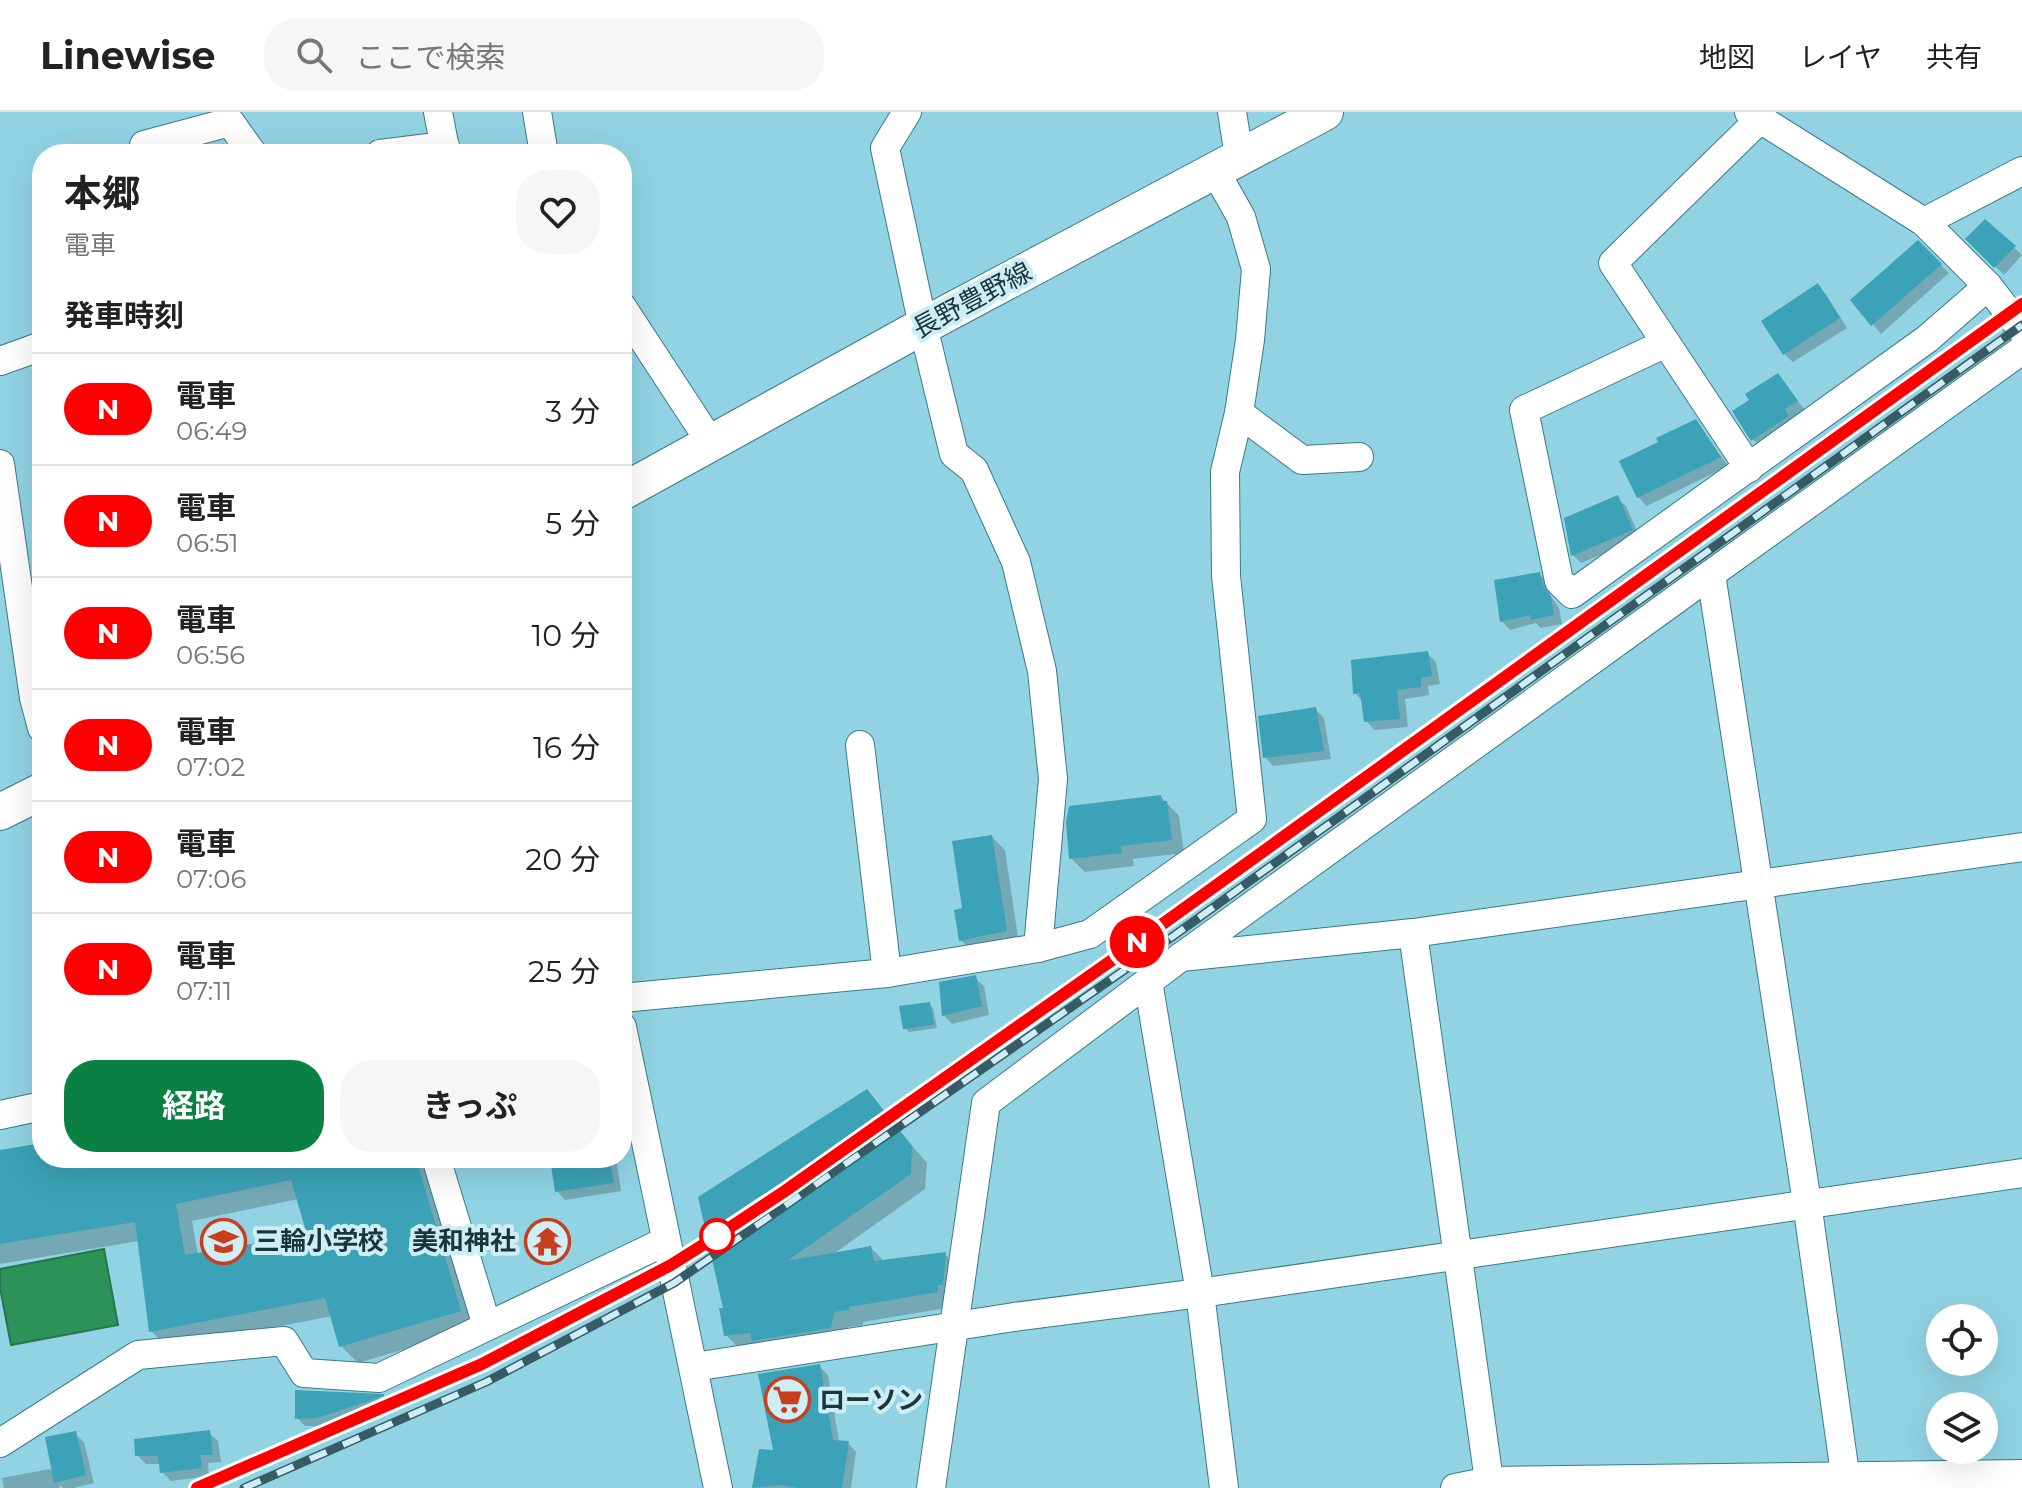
<!DOCTYPE html>
<html lang="ja">
<head>
<meta charset="utf-8">
<style>
	:root { --surface:#fff; --page:#f6f6f6; --text:#222; --muted:#767676; --line:#e0e0e0; --accent:#0b8043 }
	body { margin:0; font-family:Montserrat,"Noto Sans JP",sans-serif; background:var(--page); color:var(--text); height:100vh; display:flex; flex-direction:column; font-size:30px; white-space:nowrap }
	* { box-sizing:border-box; margin:0 }
	p { font-size:26px; color:var(--muted) }
	.icon { flex:none; width:44px; height:44px; fill:none; stroke:currentColor; stroke-width:2; stroke-linecap:round; stroke-linejoin:round }
	.map { position:relative; flex:1; overflow:hidden }
	.panel { position:absolute; left:32px; top:32px; width:600px; height:1024px; display:flex; flex-direction:column; background:var(--surface); border-radius:32px; box-shadow:0 8px 32px #0002 }
	.panel>* { flex:none }
	.badge { padding:0 16px; border-radius:26px; font-size:28px; line-height:52px }
	.controls { position:absolute; left:1926px; top:1192px; display:grid; gap:16px }
	.controls a { display:grid; place-items:center; width:72px; height:72px; border-radius:50%; background:var(--surface); box-shadow:0 8px 32px #0002; font-size:40px }
	.map>.badge { position:absolute; translate:-50% -50%; box-shadow:0 0 0 4px #fff }
	h2 { padding:0 32px; font-size:30px; line-height:72px }
	.round { display:grid; place-items:center; flex:none; width:84px; height:84px; border-radius:32px; background:var(--page) }
	.headline { display:flex; align-items:center; justify-content:space-between; height:136px; padding:0 32px }
	h1 { font-size:38px; font-weight:700; line-height:60px }
	.primary-button { display:flex; gap:16px; margin-top:auto; padding:16px 32px }
	.primary-button a { flex:1; height:92px; border-radius:32px; background:var(--accent); color:#fff; font-size:32px; font-weight:700; line-height:92px; text-align:center }
	.primary-button a+a { background:var(--page); color:var(--text) }
	ul { padding:0; list-style:none }
	li { display:flex; align-items:center; gap:24px; height:112px; padding:0 32px; border-top:2px solid var(--line) }
	li div { flex:1 }
	li b { display:block; font-size:30px }
	li em { font-style:normal }
	li .badge { min-width:88px; font-weight:700; text-align:center }
	header { display:flex; align-items:center; gap:48px; box-sizing:border-box; height:112px; padding:0 40px; background:var(--surface); border-bottom:2px solid var(--line) }
	header strong { font-size:38px }
	nav { display:flex; gap:44px; margin-inline-start:auto; font-size:28px }
	.search { width:560px; height:72px; background:var(--page); display:flex; align-items:center; gap:20px; box-sizing:border-box; padding:0 28px; border-radius:32px; color:var(--muted); font-size:30px }
	.map>svg:first-child { display:block }
	.water { fill:#2b9258; stroke:#267650; stroke-width:2 }
	.shadow { fill:#0003; fill-rule:evenodd }
	.building { fill:#3ca2b7; fill-rule:evenodd }
	.lines { fill:none; stroke-linecap:round; stroke-linejoin:round }
	.minor-casing { stroke:#397b8a; stroke-width:30 }
	.major-casing { stroke:#397b8a; stroke-width:38 }
	.minor { stroke:#fff; stroke-width:28 }
	.major { stroke:#fff; stroke-width:36 }
	.rail-casing { stroke:#375b64; stroke-width:9 }
	.rail { stroke:#ceeef6; stroke-width:6; stroke-dasharray:18; stroke-linecap:butt }
	.line-casing { stroke:#fff; stroke-width:18 }
	.line { stroke:#f00; stroke-width:12 }
	.stop-dot { fill:#fff; stroke:#f00; stroke-width:4 }
	.labels { text-anchor:middle; dominant-baseline:central; stroke-width:8; stroke-linejoin:round; paint-order:stroke }
	.street-label { font-size:26px; fill:#1a353c; stroke:#ceeef6 }
	.poi-label { font-size:26px; font-weight:bold; fill:#1a353c; stroke:#ceeef6; text-anchor:start }
</style>
</head>
<body>
<header>
<strong>Linewise</strong>
<div class="search"><svg class="icon" aria-label="search" viewBox="0 0 24 24"><circle cx="10" cy="10" r="6"/><path d="M15 15l6 6"/></svg>ここで検索</div>
<nav><a>地図</a><a>レイヤ</a><a>共有</a></nav>
</header>
<div class="map">
<svg width="2022" height="1376" viewBox="0 0 2022 1376">
	<rect width="100%" height="100%" fill="#91d3e3"/>
	<!-- water -->
	<path class="water" d="M104,1137L118,1213L11,1233L0,1176V1157Z"/>
	<!-- shadow -->
	<g class="shadow">
		<path d="M1985,110L2022,143L2004,163L1968,127Z"/>
		<path d="M1918,131L1949,161L1881,222L1853,188Z"/>
		<path d="M1817,174L1826,182L1847,216L1793,250L1784,242Z"/>
		<path d="M1778,263L1805,298L1793,306L1796,313L1761,336L1753,327L1752,288Z"/>
		<path d="M1696,310L1728,354L1647,394L1638,385Z"/>
		<path d="M1617,386L1626,394L1640,426L1581,451L1573,443Z"/>
		<path d="M1539,462L1548,471L1551,484L1559,496L1562,512L1541,516L1536,511L1510,518L1502,509Z"/>
		<path d="M1427,541L1436,550L1440,572L1428,574L1429,583L1405,587L1408,615L1375,618L1366,609L1363,590L1355,581Z"/>
		<path d="M1315,597L1324,606L1331,647L1273,654L1265,645Z"/>
		<path d="M1161,685L1179,704L1184,741L1133,747L1134,754L1085,760L1071,746Z"/>
		<path d="M992,725L1005,738L1019,832L974,842L961,828L965,798Z"/>
		<path d="M975,866L984,874L989,903L952,912L944,903Z"/>
		<path d="M929,892L933,896L937,916L909,920L905,916Z"/>
		<path d="M866,980L927,1051L925,1077L832,1143L871,1136L884,1149L945,1142L960,1157L952,1195L863,1210V1213L848,1215L846,1230L741,1238L726,1223V1197Z"/>
		<path d="M42,1033V1046H414L432,1066L476,1216L358,1251L341,1234L332,1204L168,1236L151,1219L139,1129L0,1152V1040ZM298,1087L309,1125L198,1143L192,1109Z"/>
		<path d="M552,1046H616L621,1079L565,1088L557,1079Z"/>
		<path d="M820,1255L828,1263L839,1330L848,1331L856,1340L851,1376H754L761,1339L775,1341Z"/>
		<path d="M297,1280L383,1286L390,1293L326,1314H305L297,1306Z"/>
		<path d="M209,1321L218,1329L221,1350L208,1351L209,1364L171,1369L162,1360L161,1352H146L137,1343Z"/>
		<path d="M75,1322L84,1330L94,1371L74,1376H63L60,1373V1376H4L2,1366L50,1357L55,1363Z"/>
	</g>
	<!-- building -->
	<g class="building">
		<path d="M1985,107L2016,134L1994,156L1965,127Z"/>
		<path d="M1918,128L1942,152L1871,214L1850,188Z"/>
		<path d="M1818,171L1840,206L1783,243L1761,209Z"/>
		<path d="M1778,261L1798,289L1785,297L1789,304L1751,329L1732,299L1749,288L1745,282Z"/>
		<path d="M1696,307L1721,345L1637,386L1619,349L1658,330L1656,326Z"/>
		<path d="M1618,383L1633,418L1571,444L1564,406Z"/>
		<path d="M1540,460L1543,473L1551,485L1554,503L1531,508L1530,503L1500,510L1494,468Z"/>
		<path d="M1428,539L1432,564L1421,566V575L1397,578L1400,607L1364,610L1360,581L1353,582L1351,548Z"/>
		<path d="M1316,595L1324,639L1263,646L1258,604Z"/>
		<path d="M1161,683L1162,689H1167L1172,728L1121,734L1122,741L1069,747L1066,710L1069,694Z"/>
		<path d="M992,723L1007,819L959,829L954,798L962,796L952,729Z"/>
		<path d="M976,863L982,894L942,904L939,870Z"/>
		<path d="M930,890L934,913L903,917L899,894Z"/>
		<path d="M867,977L912,1034L911,1062L787,1149L871,1134L874,1149L946,1140L943,1173H938V1180L849,1195V1198L834,1200L831,1216L752,1229L750,1221L724,1224L719,1196H723L698,1085Z"/>
		<path d="M42,1031V1046H416L461,1199L339,1235L325,1186L149,1220L135,1110L0,1132V1038ZM291,1068L307,1123L185,1143L176,1092Z"/>
		<path d="M550,1046H609L614,1071L555,1080Z"/>
		<path d="M820,1252L833,1328L849,1329L842,1376H798L780,1373L752,1376L759,1337L773,1338L758,1262Z"/>
		<path d="M295,1278L384,1282V1284L317,1306L295,1307Z"/>
		<path d="M210,1318L213,1343H200L202,1356L160,1361L158,1344H135L134,1327Z"/>
		<path d="M76,1319L86,1363L54,1371L45,1325Z"/>
	</g>
	<g class="lines">
		<defs>
			<g id="minor">
				<path d="M438,0L446,42"/>
				<path d="M537,0L544,42"/>
				<path d="M1232,0L1239,44"/>
				<path d="M1749,0L1924,110L1988,174L2022,218"/>
				<path d="M146,42L144,33L230,10L253,42"/>
				<path d="M380,42L445,34"/>
				<path d="M1924,110L2022,59"/>
				<path d="M622,195L711,331"/>
				<path d="M1666,231L1524,298L1559,469L1572,482L1927,227L1988,174"/>
				<path d="M0,249L42,234"/>
				<path d="M1239,301L1302,348L1359,345"/>
				<path d="M0,352L34,586L42,616"/>
				<path d="M1749,356L1613,151L1760,7"/>
				<path d="M860,633L887,861"/>
				<path d="M1413,821L1490,1376"/>
				<path d="M1038,836L1090,822L1252,707L1226,464L1225,360L1239,301L1250,228L1256,157L1241,105L1214,57"/>
				<path d="M1181,845L1413,821L2022,735"/>
				<path d="M1148,869L1200,1181L1224,1376"/>
				<path d="M622,886L887,861L1038,836L1053,667L1042,559L1016,450L974,358L954,342L923,214L885,36L907,0"/>
				<path d="M622,915L718,1376"/>
				<path d="M0,1003L42,994"/>
				<path d="M436,1046L487,1214"/>
				<path d="M694,1255L1014,1205L1200,1181L2022,1061"/>
				<path d="M0,1331L138,1243L284,1229L304,1261L379,1266L666,1129"/>
				<path d="M931,1376L986,991L1181,845L1711,462"/>
				<path d="M1455,1376L1490,1369L2022,1362"/>
				<path d="M1847,1376L1807,1091L1711,462L2022,238"/>
			</g>
			<g id="major">
				<path d="M622,380L923,214L1325,0"/>
				<path d="M0,700L42,679"/>
			</g>
		</defs>
		<!-- minor casing -->
		<use href="#minor" class="minor-casing"/>
		<!-- major casing -->
		<use href="#major" class="major-casing"/>
		<!-- minor -->
		<use href="#minor" class="minor"/>
		<!-- major -->
		<use href="#major" class="major"/>
		<defs>
			<g id="rail">
				<path d="M197,1376L482,1252L671,1153L785,1079L1164,811L2022,192"/>
				<path d="M244,1376L486,1270L674,1171L1172,825L2022,213"/>
			</g>
		</defs>
		<!-- rail casing -->
		<use href="#rail" class="rail-casing"/>
		<!-- rail -->
		<use href="#rail" class="rail"/>
	</g>
	<g class="lines">
		<defs>
			<path id="line" d="M197,1376L482,1252L671,1153L717,1124L785,1079L1139,829L2022,192"/>
		</defs>
		<!-- line casing -->
		<use href="#line" class="line-casing"/>
		<!-- line -->
		<use href="#line" class="line"/>
	</g>
	<!-- icons -->
	<defs>
		<symbol id="school-ring" viewBox="-11 -11 22 22"><circle r="9.5" fill="#ceeef6" stroke="#c83e1e" stroke-width="1.5"/><path d="M0-5L7-2L0 1L-7-2ZM-4 1L0 2.5L4 1V4Q0 6-4 4Z" fill="#c83e1e"/></symbol>
		<symbol id="temple-ring" viewBox="-11 -11 22 22"><circle r="9.5" fill="#ceeef6" stroke="#c83e1e" stroke-width="1.5"/><path d="M0-6L5-2H3V0L6.5 2.5H4V6H1.5V3h-3V6H-4V2.5H-6.5L-3 0V-2H-5Z" fill="#c83e1e"/></symbol>
		<symbol id="supermarket-ring" viewBox="-11 -11 22 22"><circle r="9.5" fill="#ceeef6" stroke="#c83e1e" stroke-width="1.5"/><path d="M-6-5.5h2.5l.6 2H6L4.5 2H-2.5L-4.4-4H-6ZM-1.5 3.2a1.3 1.3 0 1 0 .1 0ZM3 3.2a1.3 1.3 0 1 0 .1 0Z" fill="#c83e1e"/></symbol>
	</defs>
	<g fill-rule="evenodd">
		<use href="#school-ring" x="198" y="1104" width="51" height="51"/>
		<use href="#temple-ring" x="522" y="1104" width="51" height="51"/>
		<use href="#supermarket-ring" x="762" y="1262" width="51" height="51"/>
	</g>
	<!-- markers -->
	<circle class="stop-dot" cx="717" cy="1124" r="16"/>
	<g class="labels">
		<!-- street labels -->
		<g class="street-label">
			<text transform="translate(972 188) rotate(-28)">長野豊野線</text>
		</g>
		<!-- poi labels -->
		<g class="poi-label">
			<text x="254" y="1129">三輪小学校</text>
			<text x="516" y="1129" text-anchor="end">美和神社</text>
			<text x="819" y="1288">ローソン</text>
		</g>
	</g>
</svg>
<div class="controls">
<a><svg class="icon" aria-label="locate" viewBox="0 0 24 24"><circle cx="12" cy="12" r="6"/><path d="M12 2v4M12 18v4M2 12h4M18 12h4"/></svg></a>
<a><svg class="icon" aria-label="layers" viewBox="0 0 24 24"><path d="M12 4l9 5-9 5-9-5zM3 14l9 5 9-5"/></svg></a>
</div>
<b class="badge" style="left:1137px;top:830px;background:#f00;color:#fff">N</b>
<section class="panel">
<div class="headline"><div><h1>本郷</h1><p>電車</p></div><a class="round"><svg class="icon" aria-label="heart" viewBox="0 0 24 24"><path d="M12 20l-8-8c-3-5 5-10 8-4 3-6 11-1 8 4z"/></svg></a></div>
<h2>発車時刻</h2>
<ul>
<li><span class="badge" style="background:#f00;color:#fff">N</span><div><b>電車</b><p>06:49</p></div><em>3 分</em></li>
<li><span class="badge" style="background:#f00;color:#fff">N</span><div><b>電車</b><p>06:51</p></div><em>5 分</em></li>
<li><span class="badge" style="background:#f00;color:#fff">N</span><div><b>電車</b><p>06:56</p></div><em>10 分</em></li>
<li><span class="badge" style="background:#f00;color:#fff">N</span><div><b>電車</b><p>07:02</p></div><em>16 分</em></li>
<li><span class="badge" style="background:#f00;color:#fff">N</span><div><b>電車</b><p>07:06</p></div><em>20 分</em></li>
<li><span class="badge" style="background:#f00;color:#fff">N</span><div><b>電車</b><p>07:11</p></div><em>25 分</em></li>
</ul>
<div class="primary-button"><a>経路</a><a>きっぷ</a></div>
</section>
</div>
</body>
</html>
